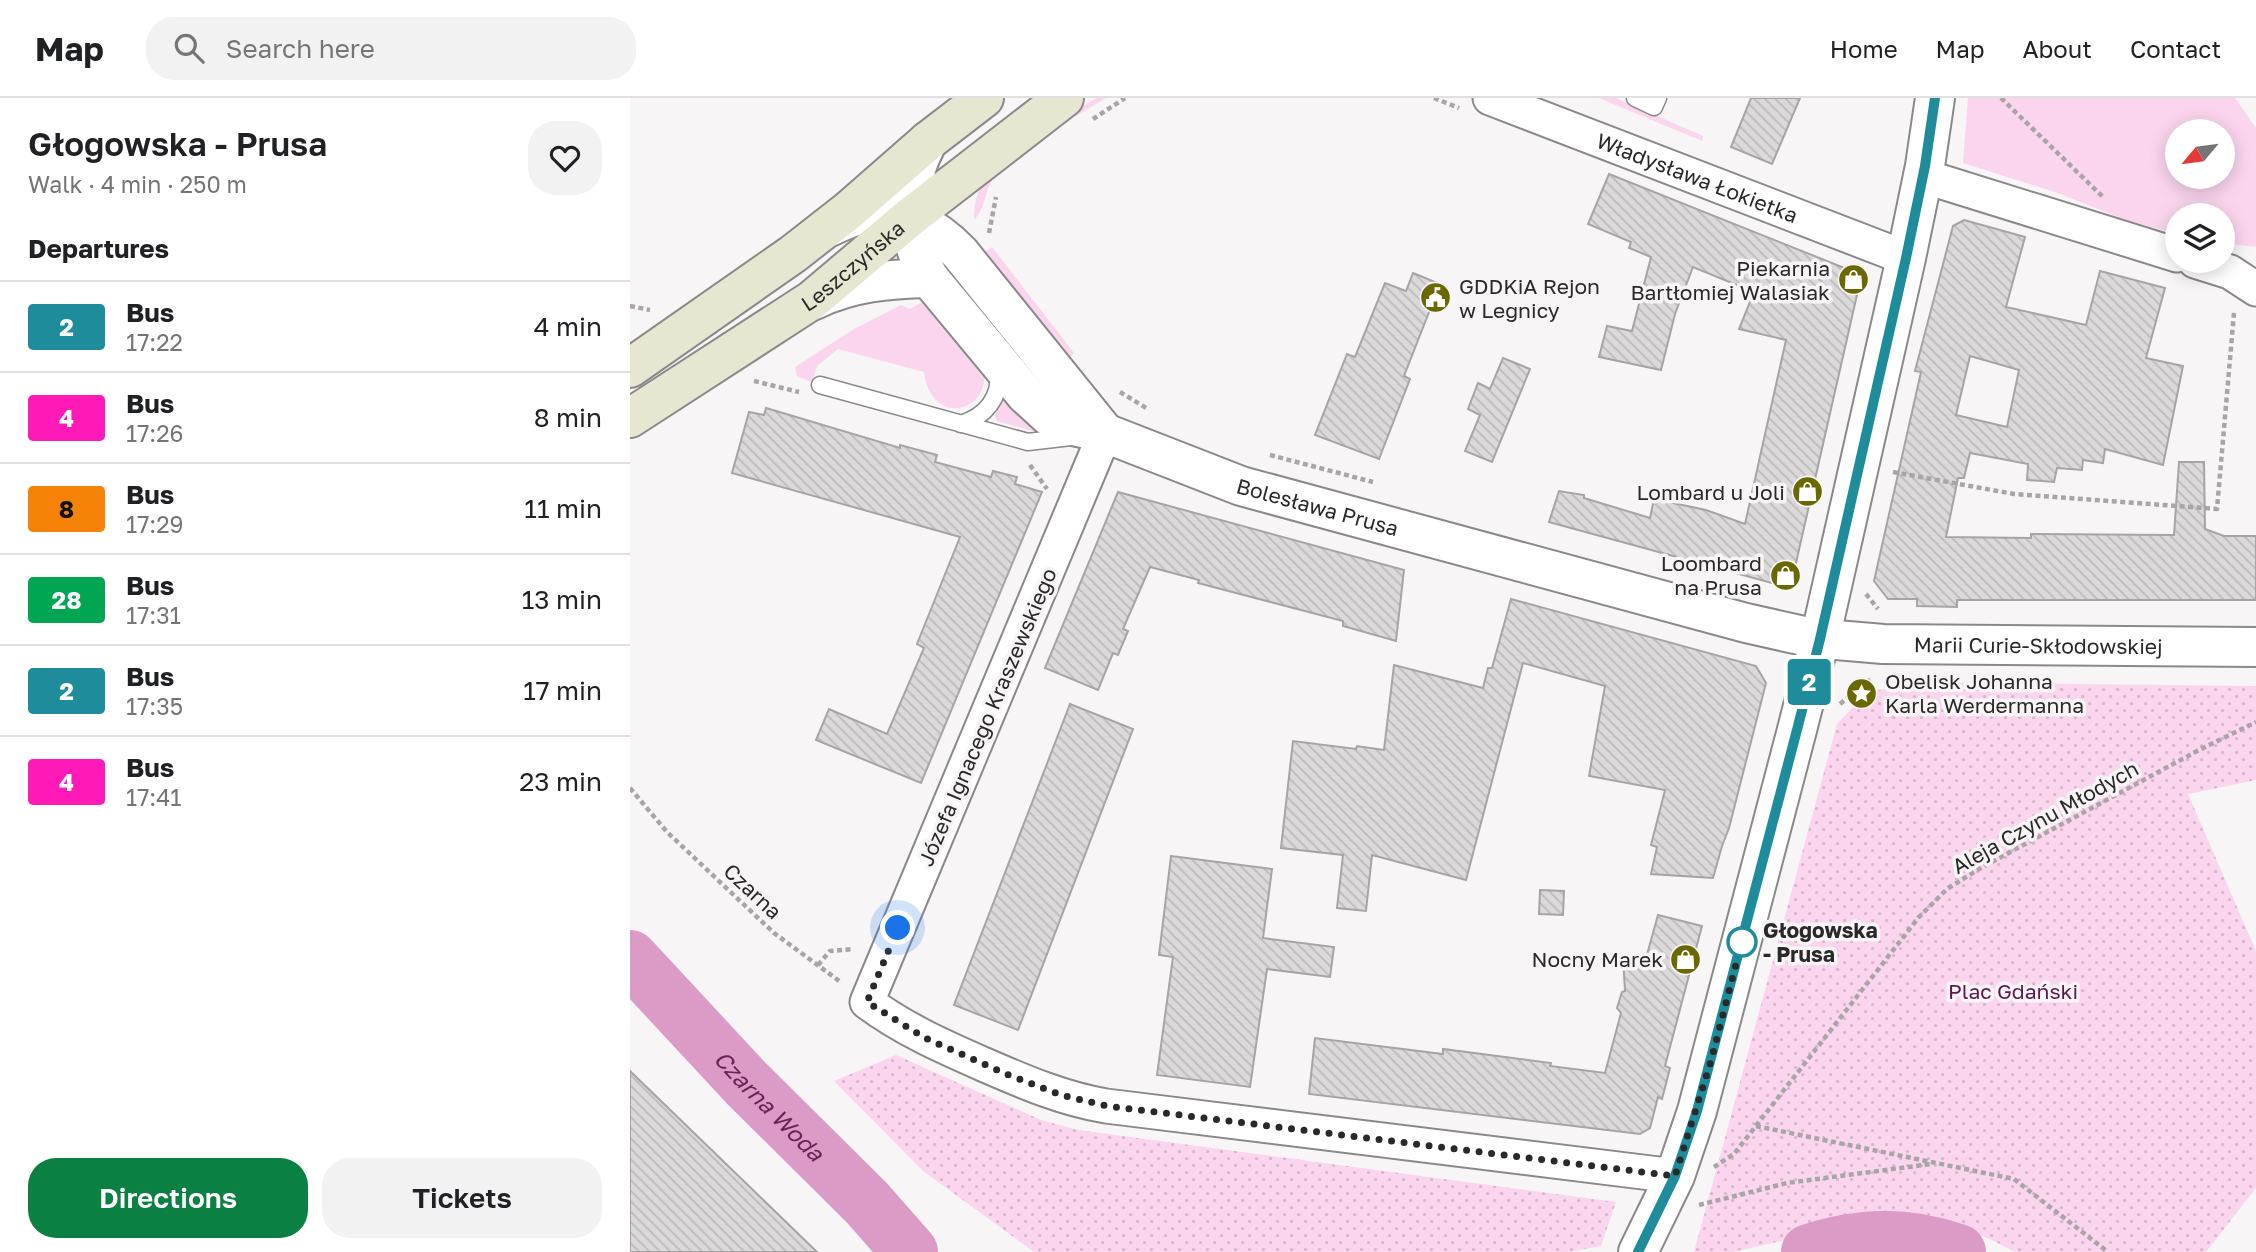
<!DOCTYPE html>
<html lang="en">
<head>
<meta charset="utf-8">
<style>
	:root { --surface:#fff; --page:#f2f2f2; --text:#202124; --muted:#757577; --line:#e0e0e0; --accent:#0b8043 }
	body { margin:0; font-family:"Golos Text",sans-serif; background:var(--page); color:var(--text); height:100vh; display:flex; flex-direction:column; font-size:26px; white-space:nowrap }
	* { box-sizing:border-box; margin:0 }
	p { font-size:23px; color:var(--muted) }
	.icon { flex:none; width:38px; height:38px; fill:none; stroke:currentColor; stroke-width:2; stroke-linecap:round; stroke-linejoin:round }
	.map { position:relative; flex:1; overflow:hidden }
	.side { display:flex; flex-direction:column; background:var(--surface); width:630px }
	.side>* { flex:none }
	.badge { padding:0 14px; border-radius:5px; font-size:24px; line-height:46px }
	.needle { width:46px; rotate:241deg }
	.fabs { position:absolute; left:1535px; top:21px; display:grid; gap:14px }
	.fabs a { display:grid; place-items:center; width:70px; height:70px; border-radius:50%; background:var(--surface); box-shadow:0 4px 18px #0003; font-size:35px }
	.you { position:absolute; width:35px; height:35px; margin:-18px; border:5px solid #fff; border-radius:50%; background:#1a73e8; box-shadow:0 0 0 10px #1a73e833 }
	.map>.badge { position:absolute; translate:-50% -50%; box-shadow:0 0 0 4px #fff }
	h2 { padding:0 28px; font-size:26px; line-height:63px }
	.round { display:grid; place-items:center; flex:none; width:74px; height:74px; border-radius:28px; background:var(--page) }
	.summary { display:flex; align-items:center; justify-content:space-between; height:119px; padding:0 28px }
	h1 { font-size:33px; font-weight:600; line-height:52px }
	.button { display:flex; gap:14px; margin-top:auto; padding:14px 28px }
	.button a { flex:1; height:80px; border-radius:28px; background:var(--accent); color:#fff; font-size:28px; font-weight:600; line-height:80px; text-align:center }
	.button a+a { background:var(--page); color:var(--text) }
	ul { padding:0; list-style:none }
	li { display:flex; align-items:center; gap:21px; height:91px; padding:0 28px; border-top:2px solid var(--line) }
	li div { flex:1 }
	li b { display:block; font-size:26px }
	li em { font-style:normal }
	li .badge { min-width:77px; font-weight:700; text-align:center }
	header { display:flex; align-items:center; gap:42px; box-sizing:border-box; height:98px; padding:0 35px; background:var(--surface); border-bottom:2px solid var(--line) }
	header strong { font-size:33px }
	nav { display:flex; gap:38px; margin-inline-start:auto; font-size:24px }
	.search { width:490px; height:63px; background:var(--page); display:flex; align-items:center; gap:18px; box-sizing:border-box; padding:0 24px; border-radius:28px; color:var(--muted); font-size:26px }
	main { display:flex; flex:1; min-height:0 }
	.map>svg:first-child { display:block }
	.grass { fill:#fad5ed; fill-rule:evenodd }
	.park { fill:url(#park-dots) }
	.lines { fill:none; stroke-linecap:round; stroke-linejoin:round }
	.river { stroke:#db9bc6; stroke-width:56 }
	.building { fill:url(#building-back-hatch); stroke:#a6a4a5; stroke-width:2; fill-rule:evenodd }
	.service-casing { stroke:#8b888a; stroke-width:19 }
	.minor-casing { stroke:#8b888a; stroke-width:37 }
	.tertiary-casing { stroke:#8b888a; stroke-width:42 }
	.secondary-casing { stroke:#8b888a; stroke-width:42 }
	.path { stroke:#a7a5a6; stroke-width:4.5; stroke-dasharray:5 3.5; stroke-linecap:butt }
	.service { stroke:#fff; stroke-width:16 }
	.minor { stroke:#fff; stroke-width:33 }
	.tertiary { stroke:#fff; stroke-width:38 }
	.secondary { stroke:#e6e6d1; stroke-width:38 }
	.line-casing { stroke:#fff; stroke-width:16 }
	.line { stroke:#1e8c9b; stroke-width:10 }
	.walk { stroke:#2a292a; stroke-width:7; stroke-dasharray:0 12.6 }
	.stop-dot { fill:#fff; stroke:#1e8c9b; stroke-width:3.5 }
	.labels { text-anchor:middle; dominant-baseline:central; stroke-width:7; stroke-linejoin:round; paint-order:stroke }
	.street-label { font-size:21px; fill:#2a292a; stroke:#f8f5f6 }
	.poi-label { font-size:21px; fill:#2a292a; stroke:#f8f5f6; text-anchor:end }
	.stop-label { font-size:21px; font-weight:bold; fill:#2a292a; stroke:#f8f5f6; text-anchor:start }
	.park-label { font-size:21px; fill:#60174f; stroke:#f8f5f6 }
	.water-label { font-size:23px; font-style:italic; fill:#6c2259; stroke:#f8f5f6 }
</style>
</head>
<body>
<header>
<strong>Map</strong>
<div class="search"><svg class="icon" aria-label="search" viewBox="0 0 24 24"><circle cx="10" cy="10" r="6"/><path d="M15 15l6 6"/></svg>Search here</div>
<nav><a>Home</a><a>Map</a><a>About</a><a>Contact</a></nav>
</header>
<main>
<section class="side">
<div class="summary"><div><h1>Głogowska - Prusa</h1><p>Walk · 4 min · 250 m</p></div><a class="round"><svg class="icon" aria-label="heart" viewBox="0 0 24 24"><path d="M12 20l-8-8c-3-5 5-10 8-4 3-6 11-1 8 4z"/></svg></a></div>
<h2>Departures</h2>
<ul>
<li><span class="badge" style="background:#1e8c9b;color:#fff">2</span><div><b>Bus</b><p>17:22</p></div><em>4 min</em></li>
<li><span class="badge" style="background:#ff1ab8;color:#fff">4</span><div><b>Bus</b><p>17:26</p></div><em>8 min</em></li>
<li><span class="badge" style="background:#f68308;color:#111">8</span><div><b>Bus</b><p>17:29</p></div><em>11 min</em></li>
<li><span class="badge" style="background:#00a651;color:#fff">28</span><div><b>Bus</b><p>17:31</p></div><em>13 min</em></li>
<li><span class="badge" style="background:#1e8c9b;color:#fff">2</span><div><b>Bus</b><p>17:35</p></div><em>17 min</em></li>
<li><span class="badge" style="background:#ff1ab8;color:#fff">4</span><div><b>Bus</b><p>17:41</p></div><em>23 min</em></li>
</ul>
<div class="button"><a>Directions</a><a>Tickets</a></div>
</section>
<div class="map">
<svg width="1626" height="1154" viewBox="0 0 1626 1154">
	<defs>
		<pattern id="park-dots" width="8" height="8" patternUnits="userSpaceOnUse" patternTransform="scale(1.75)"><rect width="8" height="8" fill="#fad5ed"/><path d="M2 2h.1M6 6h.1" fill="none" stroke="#d6b7cb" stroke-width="1.8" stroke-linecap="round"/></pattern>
		<pattern id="building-back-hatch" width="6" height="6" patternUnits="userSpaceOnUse" patternTransform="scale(1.75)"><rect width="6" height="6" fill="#dcd9db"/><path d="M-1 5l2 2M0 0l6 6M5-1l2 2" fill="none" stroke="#bdbabc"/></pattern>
	</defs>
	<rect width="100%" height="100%" fill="#f8f5f6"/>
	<!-- grass -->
	<g class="grass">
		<path d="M467,0H476C446,19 383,50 364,79C354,93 356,110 344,122C344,110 346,96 352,85C369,52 435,19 467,0Z"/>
		<path d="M969,0H986L1073,38L1072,43Z"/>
		<path d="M1338,0H1605L1626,30V149L1593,145L1592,117H1547V136L1496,122L1425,94L1333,65ZM1547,33H1592V79H1547Z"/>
		<path d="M362,149L444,255L440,260L420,241L353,155Z"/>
		<path d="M292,204L297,207L354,273C360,314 301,330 294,274L208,251L187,268L182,284L167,278L165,269L224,231L271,207L280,211Z"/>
		<path d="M376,299L409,333L406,334L367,323L365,317Z"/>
	</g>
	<!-- park -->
	<g class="park">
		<path d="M1284,584L1626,588V682L1558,696L1626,853V1090L1576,1154H1385L1360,1141L1320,1126L1269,1116L1103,1154H1064L1207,626L1236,595Z"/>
		<path d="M266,957L411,1022L448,1032L986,1104L971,1148L938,1154H404L293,1073L204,983Z"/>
	</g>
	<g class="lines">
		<!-- river -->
		<g class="river">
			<path id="s1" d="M0,860L117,986L237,1105L280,1154"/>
			<path d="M1179,1154C1230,1137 1276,1136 1328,1154"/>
		</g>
	</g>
	<!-- building -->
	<g class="building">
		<path d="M1121,0H1170L1142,66L1101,49Z"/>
		<path d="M979,76L1222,173L1229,188L1163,478L1149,487L919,424L929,393L954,397V400L1020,420L1024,401L1076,412L1115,426L1156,242L1109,231L1124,194L1063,169L1045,216L1031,272L969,259L977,228L1002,233L1021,159L999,150L1001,144L958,126Z"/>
		<path d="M1334,122L1395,139L1376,209L1456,227L1470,173L1535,190L1516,260L1553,268L1533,367L1475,351L1473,365L1453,362L1452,372L1427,370L1424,384L1397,382L1398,366L1340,355L1334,380H1328L1316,439L1401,440V436L1544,437L1549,364H1574L1575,431L1594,438H1626V502H1327V509L1287,508V501H1258L1244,483L1291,274L1285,273L1323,128ZM1340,258L1389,272L1377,329L1326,317Z"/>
		<path d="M783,175L810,186L774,278L780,281L749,361L685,337L717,256L725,259L755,185L776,193Z"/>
		<path d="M873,260L900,271L862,364L835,353L850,317L838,311L848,285L860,291Z"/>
		<path d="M136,310L270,350V347L307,357L305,364L361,379L363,373L387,379L385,386L412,394L291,685L186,642L199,611L257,636L294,550L287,546L330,439L102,375L119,314L134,317Z"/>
		<path d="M488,394L774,472L766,543L713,528V523L568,485L569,482L520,469L493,531L498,533L488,557L483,555L468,592L415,570Z"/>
		<path d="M881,501L1126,568L1136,585L1099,730L1092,748L1083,780L1021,776L1027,749L1021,747L1035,692L959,678L975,588L893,565L836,782L742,757L736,813L707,810L713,757L651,750L663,643L726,651L727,648L754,652L764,567L853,590L858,570H862Z"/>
		<path d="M440,606L503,631L388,932L324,907Z"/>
		<path d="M541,758L642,771L633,840L704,849L700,879L637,871L620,989L527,977L543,859L529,857Z"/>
		<path d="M910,792L934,793L933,817L909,816Z"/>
		<path d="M1028,817L1072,828L1035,968L1040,970L1032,1001L1028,999L1020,1030L1010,1036L679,996L685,940L813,956V951L921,965L920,968L975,975L991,915L987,910L992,894L995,893L993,859L1016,860Z"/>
		<path d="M0,973L187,1154H0Z"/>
	</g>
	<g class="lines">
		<defs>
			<g id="service">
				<path d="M1005,0L1024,9L1028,0"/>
				<path d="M190,287L398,344L441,339"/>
				<path d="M331,326C356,318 370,300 369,274"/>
			</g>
			<g id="minor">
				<path id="s2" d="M860,0L1276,160"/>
				<path d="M1293,78L1547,157"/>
				<path d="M1565,163L1600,174L1626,191"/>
				<path d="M475,335L237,904C273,931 314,949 355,967C394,984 434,1001 476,1008L1045,1078"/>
			</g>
			<g id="tertiary">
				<path id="s3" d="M298,43C273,89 274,135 299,180L396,297L419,318L434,326L475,335L611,388L1116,525L1183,540L1253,546L1626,549"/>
				<path d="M197,130C208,125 220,119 232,116C269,107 306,130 330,155L475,335"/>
				<path d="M184,202C222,184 258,181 299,180"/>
				<path d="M1008,1154L1045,1078L1067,1013L1168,628L1190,541L1276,160L1295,68L1305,0"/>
			</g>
			<g id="secondary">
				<path d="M0,270L163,156L218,113L298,43L354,0"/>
				<path id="s4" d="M0,320L182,202L279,120L434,0"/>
			</g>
		</defs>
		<!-- service casing -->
		<use href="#service" class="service-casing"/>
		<!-- minor casing -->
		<use href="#minor" class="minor-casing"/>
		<!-- tertiary casing -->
		<use href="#tertiary" class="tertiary-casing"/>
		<!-- secondary casing -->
		<use href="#secondary" class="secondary-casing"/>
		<!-- path -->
		<g class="path">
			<path d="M804,0L829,10"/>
			<path d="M1371,0L1473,99"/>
			<path d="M463,21L495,0"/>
			<path d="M359,135L366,99"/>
			<path d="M0,208L20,212"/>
			<path d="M124,283L169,294"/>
			<path d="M490,294L518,311"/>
			<path d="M640,357L743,384"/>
			<path d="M400,367L417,391"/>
			<path d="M1263,374L1384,396L1587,411L1604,215"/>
			<path d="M1236,496L1248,511"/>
			<path d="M1210,606L1241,581"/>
			<path d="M0,690L37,734L144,835L212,885"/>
			<path d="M188,867L200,853L223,851"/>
			<path d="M1126,1028L1384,1081L1478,1154"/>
			<path d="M1084,1069L1104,1056L1289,819L1317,791L1349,771L1569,652L1626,624"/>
			<path d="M1069,1107L1157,1085L1301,1066"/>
		</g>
		<!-- service -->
		<use href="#service" class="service"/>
		<!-- minor -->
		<use href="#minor" class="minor"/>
		<!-- tertiary -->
		<use href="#tertiary" class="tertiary"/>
		<!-- secondary -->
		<use href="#secondary" class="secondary"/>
	</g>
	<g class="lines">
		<defs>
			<path id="line" d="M1008,1154L1045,1078L1067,1013L1168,628L1190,541L1276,160L1295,68L1305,0"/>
		</defs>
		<!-- line casing -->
		<use href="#line" class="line-casing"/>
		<!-- line -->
		<use href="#line" class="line"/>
		<!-- walk -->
		<path class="walk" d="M268,830L237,904L295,940L381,978L431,997L477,1008L1045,1078L1081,963L1113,839L1112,844"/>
	</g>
	<!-- icons -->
	<defs>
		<symbol id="shop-disc" viewBox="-11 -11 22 22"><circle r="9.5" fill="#6a6802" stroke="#f8f5f6"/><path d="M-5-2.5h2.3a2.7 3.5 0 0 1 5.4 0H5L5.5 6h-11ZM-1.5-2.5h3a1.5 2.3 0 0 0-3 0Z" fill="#fff"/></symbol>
		<symbol id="civic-disc" viewBox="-11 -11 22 22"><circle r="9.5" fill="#6a6802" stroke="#f8f5f6"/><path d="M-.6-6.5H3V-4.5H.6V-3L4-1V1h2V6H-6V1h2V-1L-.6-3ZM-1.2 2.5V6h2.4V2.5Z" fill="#fff"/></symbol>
		<symbol id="sight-disc" viewBox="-11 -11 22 22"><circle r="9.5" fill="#6a6802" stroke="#f8f5f6"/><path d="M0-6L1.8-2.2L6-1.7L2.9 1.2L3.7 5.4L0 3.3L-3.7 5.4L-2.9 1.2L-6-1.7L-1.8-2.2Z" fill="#fff"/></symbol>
	</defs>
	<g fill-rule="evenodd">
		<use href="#shop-disc" x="1206" y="164" width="35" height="35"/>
		<use href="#civic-disc" x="788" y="182" width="35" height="35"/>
		<use href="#shop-disc" x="1160" y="376" width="35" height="35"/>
		<use href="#shop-disc" x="1138" y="460" width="35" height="35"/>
		<use href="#sight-disc" x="1214" y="578" width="35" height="35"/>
		<use href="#shop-disc" x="1038" y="844" width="35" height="35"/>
	</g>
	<!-- markers -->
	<circle class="stop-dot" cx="1112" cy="844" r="14"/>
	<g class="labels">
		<!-- street labels -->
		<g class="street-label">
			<text stroke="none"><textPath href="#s2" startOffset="222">Władysława Łokietka</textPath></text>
			<text stroke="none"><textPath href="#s4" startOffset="270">Leszczyńska</textPath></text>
			<text stroke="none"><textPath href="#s3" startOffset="611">Bolesława Prusa</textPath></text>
			<text stroke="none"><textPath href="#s3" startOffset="1349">Marii Curie-Skłodowskiej</textPath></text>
			<text transform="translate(357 619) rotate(-67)">Józefa Ignacego Kraszewskiego</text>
			<text transform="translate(1415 719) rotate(-29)">Aleja Czynu Młodych</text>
			<text transform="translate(123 793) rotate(43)">Czarna</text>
		</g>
		<!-- poi labels -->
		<g class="poi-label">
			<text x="1200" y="170">Piekarnia<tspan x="1200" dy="24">Bartłomiej Walasiak</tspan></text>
			<text x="829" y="188" text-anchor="start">GDDKiA Rejon<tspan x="829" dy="24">w Legnicy</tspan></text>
			<text x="1155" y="394">Lombard u Joli</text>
			<text x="1132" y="465">Loombard<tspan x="1132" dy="24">na Prusa</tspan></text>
			<text x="1255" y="583" text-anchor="start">Obelisk Johanna<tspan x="1255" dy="24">Karla Werdermanna</tspan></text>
			<text x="1033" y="861">Nocny Marek</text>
		</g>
		<!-- stop labels -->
		<g class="stop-label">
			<text x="1133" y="832">Głogowska<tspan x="1133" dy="24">- Prusa</tspan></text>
		</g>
		<!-- park labels -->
		<g class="park-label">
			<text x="1383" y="893">Plac Gdański</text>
		</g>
		<!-- water labels -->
		<g class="water-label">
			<text stroke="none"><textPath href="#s1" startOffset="203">Czarna Woda</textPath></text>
		</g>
	</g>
</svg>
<div class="fabs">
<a><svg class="needle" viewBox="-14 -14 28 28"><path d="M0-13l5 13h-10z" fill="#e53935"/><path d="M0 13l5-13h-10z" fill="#757577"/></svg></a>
<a><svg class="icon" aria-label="layers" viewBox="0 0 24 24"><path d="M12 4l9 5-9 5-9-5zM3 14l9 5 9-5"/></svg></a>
</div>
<div class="you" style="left:268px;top:830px"></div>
<b class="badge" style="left:1179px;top:584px;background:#1e8c9b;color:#fff">2</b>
</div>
</main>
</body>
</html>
